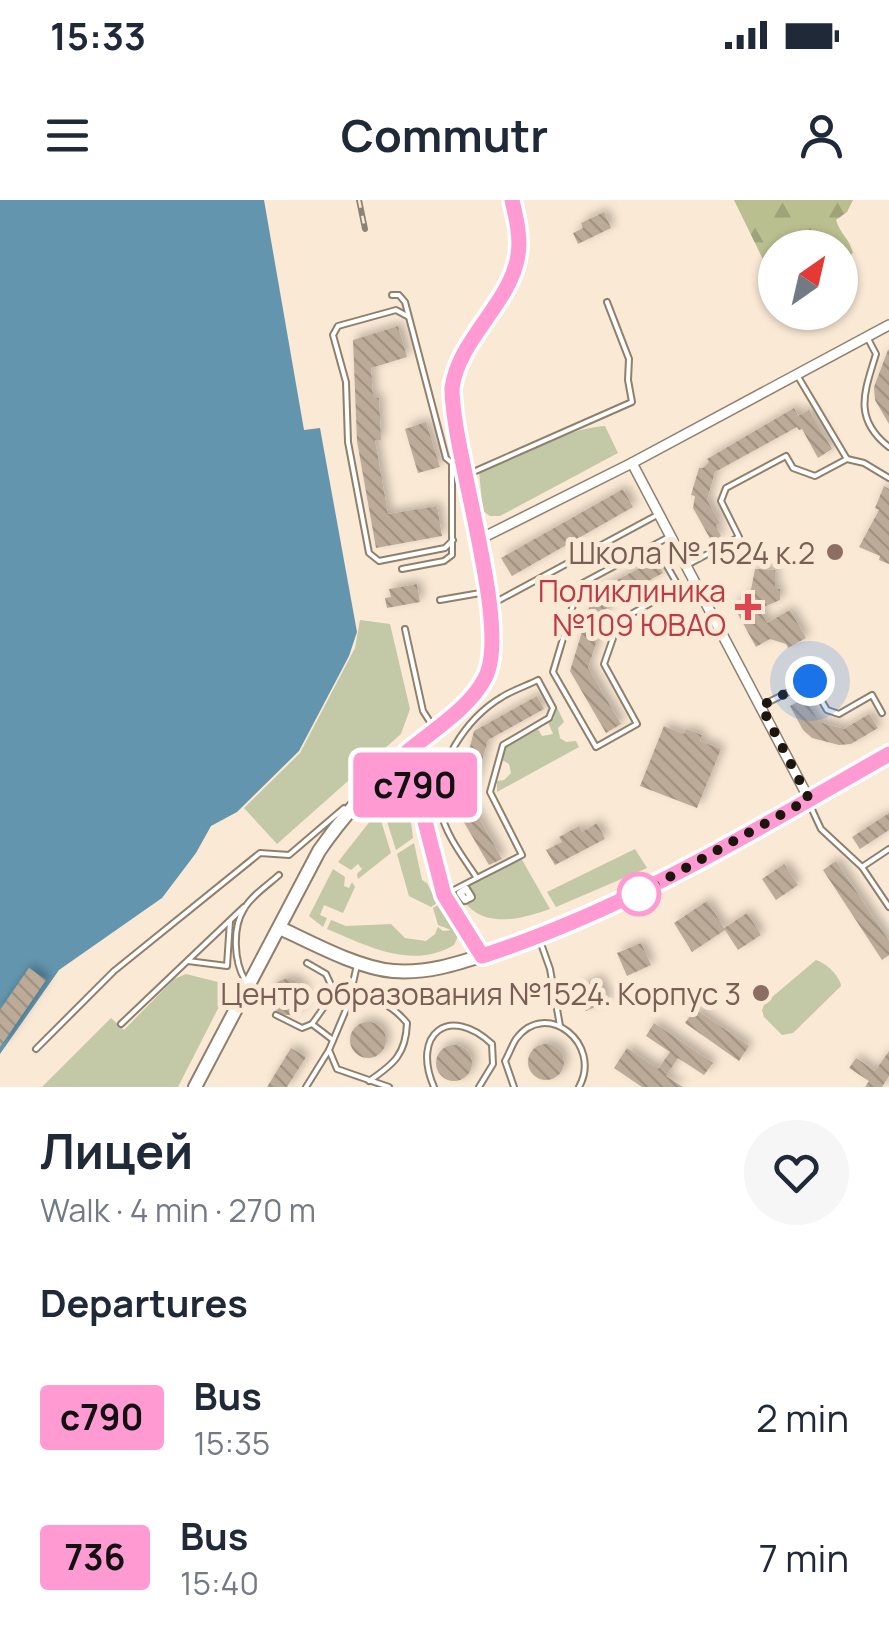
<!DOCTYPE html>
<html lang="en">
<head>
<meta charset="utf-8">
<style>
	:root { --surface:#fff; --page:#f6f6f7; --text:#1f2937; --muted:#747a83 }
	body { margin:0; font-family:Manrope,sans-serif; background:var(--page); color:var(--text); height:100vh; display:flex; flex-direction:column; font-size:38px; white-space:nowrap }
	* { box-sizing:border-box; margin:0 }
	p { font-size:32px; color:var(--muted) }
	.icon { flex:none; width:55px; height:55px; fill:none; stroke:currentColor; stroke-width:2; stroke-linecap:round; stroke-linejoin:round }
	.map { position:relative; height:887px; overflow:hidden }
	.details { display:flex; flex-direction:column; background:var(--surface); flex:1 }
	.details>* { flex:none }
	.badge { padding:0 20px; border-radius:8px; font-size:35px; line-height:65px }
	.needle { width:65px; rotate:34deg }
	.tools { position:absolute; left:758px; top:30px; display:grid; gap:20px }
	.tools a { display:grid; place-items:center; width:100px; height:100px; border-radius:50%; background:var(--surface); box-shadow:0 2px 8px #0004; font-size:50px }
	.you { position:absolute; width:50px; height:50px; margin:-25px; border:8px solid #fff; border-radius:50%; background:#1a73e8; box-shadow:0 0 0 15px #1a73e833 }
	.map>.badge { position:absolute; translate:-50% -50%; box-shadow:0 0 0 5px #fff }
	h2 { padding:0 40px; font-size:38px; line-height:90px }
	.round { display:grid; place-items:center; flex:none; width:105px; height:105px; border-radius:52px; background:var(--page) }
	.head { display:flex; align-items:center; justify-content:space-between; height:170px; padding:0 40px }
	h1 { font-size:48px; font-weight:700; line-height:75px }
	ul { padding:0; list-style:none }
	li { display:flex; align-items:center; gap:30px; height:140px; padding:0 40px }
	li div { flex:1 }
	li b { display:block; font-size:38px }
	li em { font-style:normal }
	li .badge { min-width:110px; font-weight:700; text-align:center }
	.status { display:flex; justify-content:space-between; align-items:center; height:70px; padding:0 50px; background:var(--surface); direction:ltr }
	.status svg { height:28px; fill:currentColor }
	header { display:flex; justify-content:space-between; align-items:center; height:130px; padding:0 40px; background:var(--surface); font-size:45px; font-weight:700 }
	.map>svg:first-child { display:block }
	.green { fill:#c3c8a7 }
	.forest { fill:url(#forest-firs) }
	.water { fill:#6396ae }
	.building { fill:url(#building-back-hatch); filter:url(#shadow) }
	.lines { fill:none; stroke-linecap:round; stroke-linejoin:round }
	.service-casing { stroke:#8f806e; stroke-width:8 }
	.pedestrian-casing { stroke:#8f806e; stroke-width:10 }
	.minor-casing { stroke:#8f806e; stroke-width:12 }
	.secondary-casing { stroke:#8f806e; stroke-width:16 }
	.service { stroke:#fff; stroke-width:4 }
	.pedestrian { stroke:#fff; stroke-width:6 }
	.minor { stroke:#fff; stroke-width:9 }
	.secondary { stroke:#fff; stroke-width:12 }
	.rail-casing { stroke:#8e8274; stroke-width:6 }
	.rail { stroke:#fae9d5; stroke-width:2.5; stroke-dasharray:8; stroke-linecap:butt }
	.line-casing { stroke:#fff; stroke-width:22 }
	.line { stroke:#ff9ad2; stroke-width:15 }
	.walk { stroke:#1c160f; stroke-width:10; stroke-dasharray:0 18 }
	.education-dot { fill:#8d6e63; stroke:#fae9d5; stroke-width:4 }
	.health-dot { fill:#e0444e; stroke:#fae9d5; stroke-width:4 }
	.stop-dot { fill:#fff; stroke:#ff9ad2; stroke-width:5 }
	.labels { text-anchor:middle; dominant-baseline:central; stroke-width:10; stroke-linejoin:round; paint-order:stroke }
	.education-label { font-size:30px; fill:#785e54; stroke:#fae9d5; text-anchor:end }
	.health-label { font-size:30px; fill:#be3a42; stroke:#fae9d5; text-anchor:end }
</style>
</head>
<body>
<div class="status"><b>15:33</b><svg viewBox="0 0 49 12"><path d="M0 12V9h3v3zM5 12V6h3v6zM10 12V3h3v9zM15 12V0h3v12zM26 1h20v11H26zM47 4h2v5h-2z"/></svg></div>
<header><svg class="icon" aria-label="menu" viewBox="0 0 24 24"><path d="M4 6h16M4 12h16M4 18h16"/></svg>Commutr<svg class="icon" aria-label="person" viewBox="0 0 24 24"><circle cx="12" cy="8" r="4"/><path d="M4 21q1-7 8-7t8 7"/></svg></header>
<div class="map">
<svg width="889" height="887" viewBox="0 0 889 887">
	<defs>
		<pattern id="forest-firs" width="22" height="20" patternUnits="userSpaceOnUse" patternTransform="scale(2.5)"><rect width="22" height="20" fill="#b9bf8f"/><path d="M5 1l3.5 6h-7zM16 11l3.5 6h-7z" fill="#9ea37a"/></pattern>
		<pattern id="building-back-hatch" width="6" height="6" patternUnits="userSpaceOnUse" patternTransform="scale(2.5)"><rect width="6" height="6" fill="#bcab98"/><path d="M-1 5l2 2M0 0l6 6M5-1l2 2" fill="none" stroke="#a19282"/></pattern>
		<filter id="shadow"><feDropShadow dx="4.5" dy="-4.5" stdDeviation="5" flood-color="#0004"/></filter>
	</defs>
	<rect width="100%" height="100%" fill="#fae9d5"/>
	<!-- green -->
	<g class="green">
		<path d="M605,226L618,253L500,316H490L483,311L479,272C518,256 563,229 605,226Z"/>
		<path d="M360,420L390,424L410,509L401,534L277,644L244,608L300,553L355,448Z"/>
		<path d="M555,503L564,522L558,528L560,538L566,542L576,541L579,547L497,592V581L504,580L511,573L509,564L502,560L506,547L538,529L542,536L553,534L548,522L554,518Z"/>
		<path d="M398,578L406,584L413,638L396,650L379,596Z"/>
		<path d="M378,611L391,653L358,679L357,674L362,669L358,664L351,670L338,662Z"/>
		<path d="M414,643L422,680L427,683L437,703L431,707L409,696L397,654Z"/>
		<path d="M635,649L647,668L556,707L547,692Z"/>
		<path d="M521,658L550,709C516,721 478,730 458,692Z"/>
		<path d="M333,669L345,677L344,686L349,688L352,682L355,687L343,713L324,705L320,715L327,718L323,727L309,716Z"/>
		<path d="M438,705L459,734L454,745C412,770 368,746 327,729L331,720L346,726L391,724L405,738L426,741L435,734L438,727L443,731L451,730L438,725L433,708Z"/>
		<path d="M816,760C826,763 840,776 841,786L793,833L782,835L764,817L762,810L765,803Z"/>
		<path d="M186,774L230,785L178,887H42L111,818L124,830L174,779Z"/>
	</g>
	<!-- forest -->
	<path class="forest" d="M734,0H853L847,12L836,20C840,34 850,39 853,53L840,62V48H775V84Z"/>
	<!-- water -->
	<path class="water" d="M0,0H264L304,230L320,228L357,432L349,456L299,551L237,612L211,626L196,653L162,698L59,770L0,854Z"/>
	<!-- building -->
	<g class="building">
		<path d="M604,12L611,28L578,44L573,33L583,28L581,23Z"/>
		<path d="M398,126L407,157L371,168L373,198H379L381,240H375L388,314L437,306L442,336L376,348L357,241L353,140Z"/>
		<path d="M888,150H889V224L875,200L874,187Z"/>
		<path d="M794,208L798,216L809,210L832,249L818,258L802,229L799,230L797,227L715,272L707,300L720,323L716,326L721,336L712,342L693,308L695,296L691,295L699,268H703L709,262L707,259Z"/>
		<path d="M426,222L440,267L418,273L405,229Z"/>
		<path d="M884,286L889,289V364L879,360L880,356L859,347L879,310L875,308Z"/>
		<path d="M623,289L633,307L512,376L501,358Z"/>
		<path d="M655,360L663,373L609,402L588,468L621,524L606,533L570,471L594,392Z"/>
		<path d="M755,369L775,370V389H780V400L759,409L767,423L790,410L806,438L788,448L786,444L770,439L756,447L733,405L750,395Z"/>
		<path d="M417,384L420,402L387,408L385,398L391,397L389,389Z"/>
		<path d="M537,496L544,509L488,540L470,602L502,659L489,665L455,607L474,531Z"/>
		<path d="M805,498L819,522L844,529L869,514L878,528L851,544L839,545L812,538L803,530L790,506Z"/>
		<path d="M664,526L684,534L686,529L702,535L700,541L721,549L697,608L640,586Z"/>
		<path d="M889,613V630L860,649L852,637Z"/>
		<path d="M597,623L605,639L555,665L546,650L562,642L559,637L579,626L582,632Z"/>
		<path d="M836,661L889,741V755L882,760L823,670Z"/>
		<path d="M784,664L798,685L776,700L762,679Z"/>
		<path d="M707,701L724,728L747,713L761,735L738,750L725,730L692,752L674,723Z"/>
		<path d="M641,743L651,765L627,776L617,753Z"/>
		<path d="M29,768L46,780L0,847V810Z"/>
		<path d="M599,778L609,801L586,811L576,789Z"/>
		<circle cx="288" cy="797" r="18"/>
		<path d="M695,809L749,846L739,861L685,823Z"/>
		<circle cx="368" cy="840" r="18"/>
		<path d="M654,823L713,863L704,875L678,858L666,876L683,887H642L614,868L627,848L658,869L670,852L646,836Z"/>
		<circle cx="546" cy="862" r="18"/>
		<circle cx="454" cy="863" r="18"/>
		<path d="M291,848L306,857L287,887H267Z"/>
		<path d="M889,851V876L882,887H865L869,881L849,868L856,858L875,871Z"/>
	</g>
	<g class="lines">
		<defs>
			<g id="service">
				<path d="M392,95H399L405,102L446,258L452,263H461"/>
				<path d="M407,116L396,110L338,126L333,135L346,182L348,242L369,353L379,361L445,348L453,340"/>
				<path d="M867,137L876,154C865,191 852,218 889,247"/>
				<path d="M847,259L864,263L889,278"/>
				<path d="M471,273L632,202L628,180L629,159L607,102"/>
				<path d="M655,345L679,387L619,421L604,464L637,524L596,547L553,472L579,385L667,338"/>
				<path d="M689,364L739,337L721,301L726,288L786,256L793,268L815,276L847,259L797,175"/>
				<path d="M402,369L444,361L452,355V263"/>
				<path d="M440,400L486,392"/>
				<path d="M492,404L659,314"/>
				<path d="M405,429L423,511L432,525"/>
				<path d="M538,480L553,508L549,518L503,545L490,592L522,655L477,678C463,657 445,634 440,609C432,567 468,517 502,497C513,490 526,486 538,480Z"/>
				<path d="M761,506L810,481L827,510L839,514L872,495L882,513"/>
				<path d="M809,603L821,629L862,667"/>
				<path d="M889,649L862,667L889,707"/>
				<path d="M446,694L477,678"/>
				<path d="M539,738L550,769L560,826"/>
				<path d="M188,761L227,766L230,721"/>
				<path d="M307,763L326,774L332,787L329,800L312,824L333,840"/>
				<path d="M357,765L348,805L329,850L337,869L389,887"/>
				<path d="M245,780C234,762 232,728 244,709C251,696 268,685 279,675"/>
				<path d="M350,801C375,796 391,804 407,823C406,854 394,864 369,881"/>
				<path d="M276,815L302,828L312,824"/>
				<path d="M121,824L244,707"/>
				<path d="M36,849L114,771L260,653L289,655L344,608"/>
				<path d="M306,887L329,850"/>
				<path d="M434,887C411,834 449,804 492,844L493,864L479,887"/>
				<path d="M514,887L505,861C509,854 512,845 516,839C546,798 603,844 579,887"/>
			</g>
			<path id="pedestrian" d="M466,689L471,697L465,700L460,693Z"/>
			<g id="minor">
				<path d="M632,263L809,599"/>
				<path d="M478,340L632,263L889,125"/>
			</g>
			<g id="secondary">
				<path d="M407,553L444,695L483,755"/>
				<path d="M280,728C312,743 358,768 393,771C430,774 462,762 496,751C637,708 762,626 889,554"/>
				<path d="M195,887L319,651C345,613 376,580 411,549C435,528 466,508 483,481C514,434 452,252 452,188C459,138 511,103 518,55C521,37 516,17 512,0"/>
			</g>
		</defs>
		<!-- service casing -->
		<use href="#service" class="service-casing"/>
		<!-- pedestrian casing -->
		<use href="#pedestrian" class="pedestrian-casing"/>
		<!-- minor casing -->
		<use href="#minor" class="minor-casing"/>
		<!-- secondary casing -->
		<use href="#secondary" class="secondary-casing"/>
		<!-- service -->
		<use href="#service" class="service"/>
		<!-- pedestrian -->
		<use href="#pedestrian" class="pedestrian"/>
		<!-- minor -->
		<use href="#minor" class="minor"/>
		<!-- secondary -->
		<use href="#secondary" class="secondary"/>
		<defs>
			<path id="rail" d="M359,0L365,29"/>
		</defs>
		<!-- rail casing -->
		<use href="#rail" class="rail-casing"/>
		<!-- rail -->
		<use href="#rail" class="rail"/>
	</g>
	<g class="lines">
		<defs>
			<path id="line" d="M512,0C516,17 521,37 518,55C511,103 459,138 452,188C452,253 512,429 485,478C470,508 432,531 407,552L444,695L482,756C628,709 757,629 889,554"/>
		</defs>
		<!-- line casing -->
		<use href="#line" class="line-casing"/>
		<!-- line -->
		<use href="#line" class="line"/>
		<!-- walk -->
		<path class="walk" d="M639,694L809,599L761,506L810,481"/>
	</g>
	<!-- markers -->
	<g class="education-dot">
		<circle cx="835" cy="352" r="10"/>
		<circle cx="761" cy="793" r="10"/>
	</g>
	<path class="health-dot" d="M743 392h10v10h10v10h-10v10h-10v-10h-10v-10h10z"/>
	<circle class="stop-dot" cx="639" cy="694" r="20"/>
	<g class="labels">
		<!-- education labels -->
		<g class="education-label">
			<text x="815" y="352">Школа № 1524 к.2</text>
			<text x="741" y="793">Центр образования №1524. Корпус 3</text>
		</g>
		<!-- health labels -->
		<g class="health-label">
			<text x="726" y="390">Поликлиника<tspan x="726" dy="34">№109 ЮВАО</tspan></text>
		</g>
	</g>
</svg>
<div class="tools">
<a><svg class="needle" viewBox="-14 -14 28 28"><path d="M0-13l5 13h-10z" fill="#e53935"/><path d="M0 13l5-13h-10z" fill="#747a83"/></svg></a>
</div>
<div class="you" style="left:810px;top:481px"></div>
<b class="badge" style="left:415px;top:585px;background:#ff9ad2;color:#111">с790</b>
</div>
<section class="details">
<div class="head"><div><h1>Лицей</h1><p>Walk · 4 min · 270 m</p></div><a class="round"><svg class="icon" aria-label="heart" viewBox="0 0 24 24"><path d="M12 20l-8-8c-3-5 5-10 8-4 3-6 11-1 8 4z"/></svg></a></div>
<h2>Departures</h2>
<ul>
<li><span class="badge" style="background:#ff9ad2;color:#111">с790</span><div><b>Bus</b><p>15:35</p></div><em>2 min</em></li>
<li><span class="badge" style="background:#ff9ad2;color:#111">736</span><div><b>Bus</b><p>15:40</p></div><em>7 min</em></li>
</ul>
</section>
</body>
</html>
